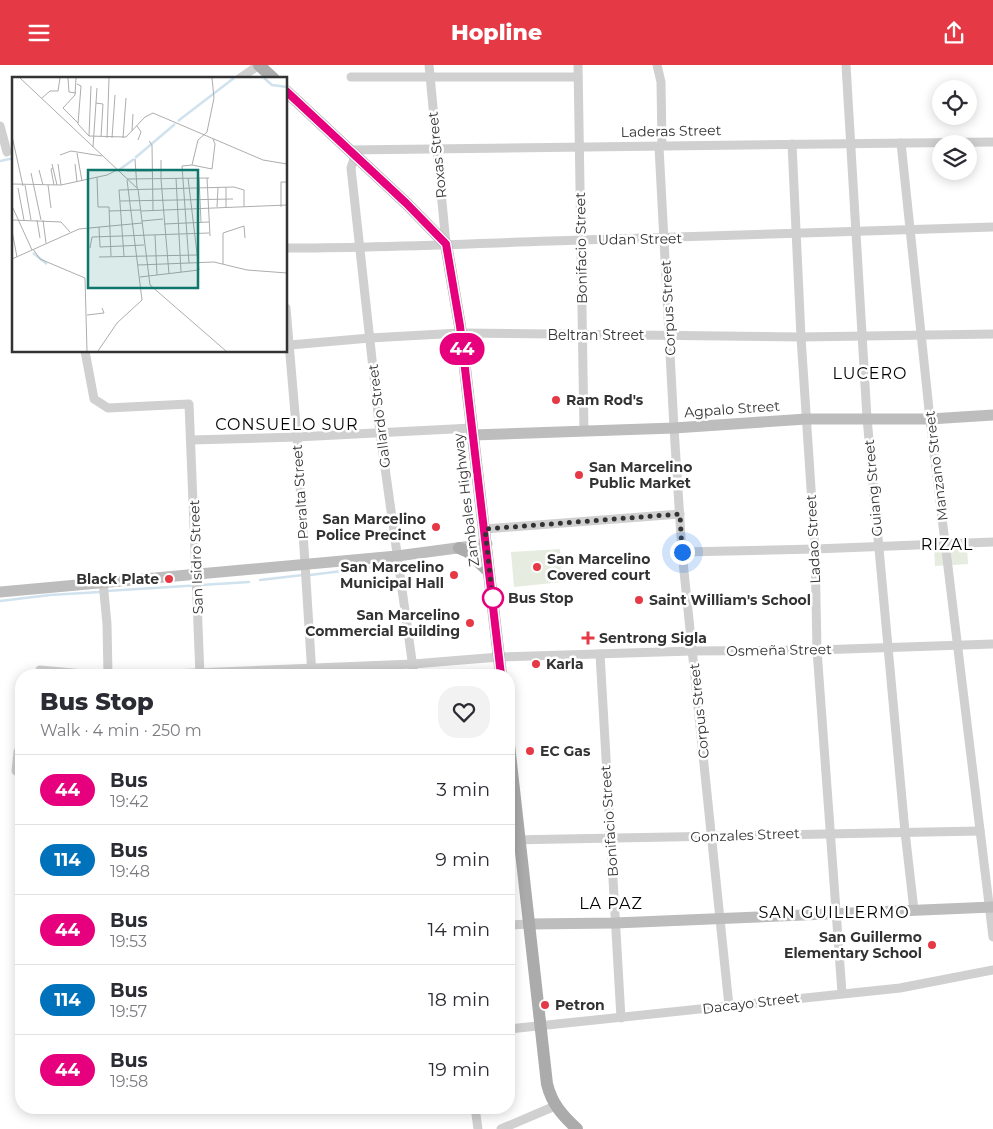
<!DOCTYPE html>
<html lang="en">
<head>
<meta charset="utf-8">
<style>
	:root { --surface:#fff; --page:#f2f2f3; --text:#2b2b33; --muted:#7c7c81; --line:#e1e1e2; --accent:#e63946 }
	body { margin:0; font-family:Montserrat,sans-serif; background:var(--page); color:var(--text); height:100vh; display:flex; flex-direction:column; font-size:19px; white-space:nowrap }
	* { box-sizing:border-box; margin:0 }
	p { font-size:16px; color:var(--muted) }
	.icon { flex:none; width:28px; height:28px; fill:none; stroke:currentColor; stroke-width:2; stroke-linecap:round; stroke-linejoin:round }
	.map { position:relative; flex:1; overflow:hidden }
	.drawer { position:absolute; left:15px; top:604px; width:500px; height:445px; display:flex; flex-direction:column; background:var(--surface); border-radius:20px; box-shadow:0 2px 12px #0003 }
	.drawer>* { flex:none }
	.badge { padding:0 10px; border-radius:16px; font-size:18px; line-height:32px }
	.fabs { position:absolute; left:932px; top:15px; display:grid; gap:10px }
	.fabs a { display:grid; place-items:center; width:45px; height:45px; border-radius:50%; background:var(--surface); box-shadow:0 2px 12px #0003; font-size:25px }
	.you { position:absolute; width:25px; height:25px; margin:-12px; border:4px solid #fff; border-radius:50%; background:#1a73e8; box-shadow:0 0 0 8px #1a73e833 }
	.map>.badge { position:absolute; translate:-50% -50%; box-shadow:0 0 0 2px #fff }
	.round { display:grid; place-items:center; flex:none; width:52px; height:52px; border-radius:20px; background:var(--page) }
	.head { display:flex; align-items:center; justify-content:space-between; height:85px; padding:0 25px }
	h1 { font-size:24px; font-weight:800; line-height:38px }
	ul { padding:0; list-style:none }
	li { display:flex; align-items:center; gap:15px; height:70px; padding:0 25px; border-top:1px solid var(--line) }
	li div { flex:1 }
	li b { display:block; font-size:19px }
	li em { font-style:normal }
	li .badge { min-width:55px; font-weight:700; text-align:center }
	header { display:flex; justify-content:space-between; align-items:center; height:65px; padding:0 25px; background:var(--accent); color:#fff; font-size:22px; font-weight:800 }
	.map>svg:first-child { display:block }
	.green { fill:#e6ecdf }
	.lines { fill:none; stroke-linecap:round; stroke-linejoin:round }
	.stream { stroke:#cfe2ee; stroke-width:2.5 }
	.street { stroke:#d0d0d0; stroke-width:9 }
	.secondary { stroke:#bdbdbd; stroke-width:11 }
	.primary { stroke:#ababab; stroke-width:12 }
	.line-casing { stroke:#fff; stroke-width:11 }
	.line { stroke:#e6007e; stroke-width:8 }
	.walk { stroke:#333; stroke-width:5; stroke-dasharray:0 9 }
	.poi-dot { fill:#e63946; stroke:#fff; stroke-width:2 }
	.stop-dot { fill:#fff; stroke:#e6007e; stroke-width:2.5 }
	.labels { text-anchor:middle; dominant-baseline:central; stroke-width:5; stroke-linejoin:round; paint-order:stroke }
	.street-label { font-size:14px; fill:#333; stroke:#fff }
	.poi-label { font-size:14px; font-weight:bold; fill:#333; stroke:#fff; text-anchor:start }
	.stop-label { font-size:14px; font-weight:bold; fill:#333; stroke:#fff; text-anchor:start }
	.quarter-label { font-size:16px; letter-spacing:1px; fill:#000; stroke:#fff }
	.inset-river { fill:none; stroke:#cfe2ee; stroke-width:2.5 }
	.inset-road { fill:none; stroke:#adadad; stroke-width:1 }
	.view { fill:#0f766e; fill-opacity:0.15; stroke:#0f766e; stroke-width:2.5 }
	.inset-edge { fill:none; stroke:#333; stroke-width:2.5 }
</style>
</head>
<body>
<header><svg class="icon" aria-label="menu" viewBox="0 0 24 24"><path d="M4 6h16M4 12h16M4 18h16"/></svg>Hopline<svg class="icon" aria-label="share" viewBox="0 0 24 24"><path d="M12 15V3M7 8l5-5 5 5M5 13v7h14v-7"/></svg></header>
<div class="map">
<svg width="993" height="1064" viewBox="0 0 993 1064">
	<rect width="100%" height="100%" fill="#fff"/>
	<!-- green -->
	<g class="green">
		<path d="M967,482L968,499L935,501L934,484Z"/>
		<path d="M560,484L562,517L514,522L511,487Z"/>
	</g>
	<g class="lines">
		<!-- stream -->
		<g class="stream">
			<path d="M259,14L262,12"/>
			<path d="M0,96L14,93"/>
			<path d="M310,510L390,500"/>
			<path d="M260,515L303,510"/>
			<path d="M106,526L249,517"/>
			<path d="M0,536L50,530L100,527"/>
		</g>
		<!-- street -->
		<g class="street">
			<path d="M429,0L446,179"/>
			<path d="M578,0L584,366"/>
			<path d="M657,0L661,17L662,81"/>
			<path d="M846,0L867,353L905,767L914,845"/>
			<path d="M351,12H578"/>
			<path d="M239,14L259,0"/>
			<path d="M0,61L7,87"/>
			<path d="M901,78L930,354L993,872"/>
			<path d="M792,79L801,272L815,484L817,585L842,928"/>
			<path d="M659,82L674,363L682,487L729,941"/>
			<path d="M349,85L993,77"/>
			<path d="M355,91L351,103L380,367L414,610"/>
			<path d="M286,183C385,183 483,178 581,175C718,171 856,166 993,162"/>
			<path d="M286,243L297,372L312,610"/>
			<path d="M290,280L370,273L460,268L801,272L993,269"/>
			<path d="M85,286L94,334L108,343L189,339L200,610"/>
			<path d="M191,375L297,372L472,363"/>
			<path d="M485,464L680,449"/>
			<path d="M682,487L815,484L993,477"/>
			<path d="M103,517L107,559L108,610"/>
			<path d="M600,589L621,953"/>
			<path d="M39,610L40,605L95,610"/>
			<path d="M145,610L413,599L499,592L692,586L817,585L993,579"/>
			<path d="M16,706L18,687L21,679"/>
			<path d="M509,775L980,766"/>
			<path d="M509,860L529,859"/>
			<path d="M509,964L900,923L993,905"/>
			<path d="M475,1042L478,1064"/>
			<path d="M501,1064L555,1041"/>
		</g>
		<!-- secondary -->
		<g class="secondary">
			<path d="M473,370L674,363L806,354H930L993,350"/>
			<path d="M0,527L397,491L487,479"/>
			<path d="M529,859L615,858L993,842"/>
		</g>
		<!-- primary -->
		<g class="primary">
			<path d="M259,0L274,14"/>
			<path d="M286,26L406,138L446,179L460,261L501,610"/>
			<path d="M459,483L468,487L489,507"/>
			<path d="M509,680L547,1019C552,1039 562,1050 577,1064"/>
		</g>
	</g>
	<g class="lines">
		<defs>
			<path id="line" d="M286,26L406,138L446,179L460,261L501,610"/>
		</defs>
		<!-- line casing -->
		<use href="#line" class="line-casing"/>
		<!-- line -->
		<use href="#line" class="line"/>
		<!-- walk -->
		<path class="walk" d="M493,533V537L485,464L680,449L682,487"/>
	</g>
	<!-- markers -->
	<g class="poi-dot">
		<circle cx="556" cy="335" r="5"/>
		<circle cx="579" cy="410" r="5"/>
		<circle cx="436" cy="462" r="5"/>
		<circle cx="537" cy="502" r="5"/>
		<circle cx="454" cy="510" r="5"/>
		<circle cx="169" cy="514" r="5"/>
		<circle cx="639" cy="535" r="5"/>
		<circle cx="470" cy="558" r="5"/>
		<path d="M585.5 565.5h5v5h5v5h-5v5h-5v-5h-5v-5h5z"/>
		<circle cx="536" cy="599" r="5"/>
		<circle cx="530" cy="686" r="5"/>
		<circle cx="932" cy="880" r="5"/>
		<circle cx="545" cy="940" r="5"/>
	</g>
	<circle class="stop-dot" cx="493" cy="533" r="10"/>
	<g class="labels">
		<!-- street labels -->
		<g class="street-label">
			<text transform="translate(671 66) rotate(-1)">Laderas Street</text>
			<text transform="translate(437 90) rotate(-96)">Roxas Street</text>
			<text transform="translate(640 174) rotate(-1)">Udan Street</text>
			<text transform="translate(581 183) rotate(-91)">Bonifacio Street</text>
			<text transform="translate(668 243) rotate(-93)">Corpus Street</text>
			<text x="596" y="270">Beltran Street</text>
			<text transform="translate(732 344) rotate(-4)">Agpalo Street</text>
			<text transform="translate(379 351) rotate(-97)">Gallardo Street</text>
			<text transform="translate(936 401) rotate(-97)">Manzano Street</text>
			<text transform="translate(873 423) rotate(-95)">Guiang Street</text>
			<text transform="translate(300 427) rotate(-94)">Peralta Street</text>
			<text transform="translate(466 435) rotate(-97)">Zambales Highway</text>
			<text transform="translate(813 474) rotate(-93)">Ladao Street</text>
			<text transform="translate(196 492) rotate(-92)">San Isidro Street</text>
			<text transform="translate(779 585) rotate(-1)">Osmeña Street</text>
			<text transform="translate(699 646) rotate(-96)">Corpus Street</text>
			<text transform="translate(609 756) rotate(-94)">Bonifacio Street</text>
			<text transform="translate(745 770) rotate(-2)">Gonzales Street</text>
			<text transform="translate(751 938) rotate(-7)">Dacayo Street</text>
		</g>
		<!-- poi labels -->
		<g class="poi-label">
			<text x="566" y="335">Ram Rod's</text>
			<text x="589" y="402">San Marcelino<tspan x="589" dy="16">Public Market</tspan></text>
			<text x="426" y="454" text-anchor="end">San Marcelino<tspan x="426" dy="16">Police Precinct</tspan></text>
			<text x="547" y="494">San Marcelino<tspan x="547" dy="16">Covered court</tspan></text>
			<text x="444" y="502" text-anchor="end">San Marcelino<tspan x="444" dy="16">Municipal Hall</tspan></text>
			<text x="159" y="514" text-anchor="end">Black Plate</text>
			<text x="649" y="535">Saint William's School</text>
			<text x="460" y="550" text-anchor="end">San Marcelino<tspan x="460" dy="16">Commercial Building</tspan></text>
			<text x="599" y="573">Sentrong Sigla</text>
			<text x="546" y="599">Karla</text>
			<text x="540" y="686">EC Gas</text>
			<text x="922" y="872" text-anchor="end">San Guillermo<tspan x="922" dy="16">Elementary School</tspan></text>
			<text x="555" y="940">Petron</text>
		</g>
		<!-- stop labels -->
		<g class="stop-label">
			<text x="508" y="533">Bus Stop</text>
		</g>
		<!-- quarter labels -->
		<g class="quarter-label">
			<text x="870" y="308">LUCERO</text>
			<text x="287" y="359">CONSUELO SUR</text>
			<text x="947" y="479">RIZAL</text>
			<text x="611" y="838">LA PAZ</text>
			<text x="834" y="847">SAN GUILLERMO</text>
		</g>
	</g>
	<!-- overview -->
	<g transform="translate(12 12)">
		<rect width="275" height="275" fill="#fff"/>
		<path class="inset-river" d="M252,1L260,8L275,10M166,44L222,1M123,81L163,47M107,93L122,82M21,176L35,187"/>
		<path class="inset-road" d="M8,1L126,112L138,208L214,274M56,1L57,15L64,16M64,1L63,18L51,31L66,46M65,7L69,9L66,47L77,59L114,60L133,40L141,36L251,83L275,87M30,21L38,14H46L48,1M84,26L91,27L89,60M125,49L129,55L126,63M120,54L121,37M0,59L11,109M77,59L79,9M95,61L97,1M100,61L103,18M111,61L114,21M137,64L140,68L141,133M81,70L85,11M65,76L70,104M48,78L59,74L90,79M123,82L125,111M149,83V102M40,87L45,108M46,87L49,108M63,87L65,105M180,88L200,92L203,67L201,62M41,91L39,92L42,108M27,93L31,108M115,94H140M19,96L29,143M85,100L86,130H97L99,179M164,101L169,195M187,101L189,145M195,101L198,159M115,102L197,101M149,102L157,197M0,107L49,108L95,98L105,93M13,108L19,143M36,108L39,131M6,111L12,143M108,124L221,122M0,129L20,173M205,130L206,110M214,130V110M269,130V105H275M97,134L128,133M129,134L275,128M0,143L49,145L58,155M25,143L28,161M31,143L34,166M130,144L151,142M152,147L197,145M87,150L88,170L132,168M0,154L5,180M143,158L145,198M78,171L80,160L197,156M21,172L28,182L73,201L75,274M112,179L107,113L222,110L232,113V130M87,180L185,178M0,182L67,152L130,146M177,186L170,89L180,88L186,63L195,55L202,21L200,1M211,187V156L232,149L233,161M126,188L202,185L235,193L275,196M128,200L187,193L176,101M75,238L92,236L90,231M86,274L105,246L130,223L115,103"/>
		<path class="view" d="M76,93H186V211H76Z"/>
		<rect width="275" height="275" class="inset-edge"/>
	</g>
</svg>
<div class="fabs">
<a><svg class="icon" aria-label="locate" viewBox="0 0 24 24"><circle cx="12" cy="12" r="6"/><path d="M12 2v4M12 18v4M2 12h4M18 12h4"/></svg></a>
<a><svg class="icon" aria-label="layers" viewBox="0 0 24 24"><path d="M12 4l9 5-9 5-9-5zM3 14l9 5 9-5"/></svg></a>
</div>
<div class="you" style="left:682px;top:487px"></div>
<b class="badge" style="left:462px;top:284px;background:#e6007e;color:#fff">44</b>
<section class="drawer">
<div class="head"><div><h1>Bus Stop</h1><p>Walk · 4 min · 250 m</p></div><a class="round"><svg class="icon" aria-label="heart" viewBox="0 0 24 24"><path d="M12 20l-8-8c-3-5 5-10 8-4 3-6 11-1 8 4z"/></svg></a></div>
<ul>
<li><span class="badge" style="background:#e6007e;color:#fff">44</span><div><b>Bus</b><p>19:42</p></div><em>3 min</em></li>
<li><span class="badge" style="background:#0072bc;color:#fff">114</span><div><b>Bus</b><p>19:48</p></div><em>9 min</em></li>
<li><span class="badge" style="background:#e6007e;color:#fff">44</span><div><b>Bus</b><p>19:53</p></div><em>14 min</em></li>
<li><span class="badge" style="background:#0072bc;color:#fff">114</span><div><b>Bus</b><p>19:57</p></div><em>18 min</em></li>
<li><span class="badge" style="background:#e6007e;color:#fff">44</span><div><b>Bus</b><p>19:58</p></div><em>19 min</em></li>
</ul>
</section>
</div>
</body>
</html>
